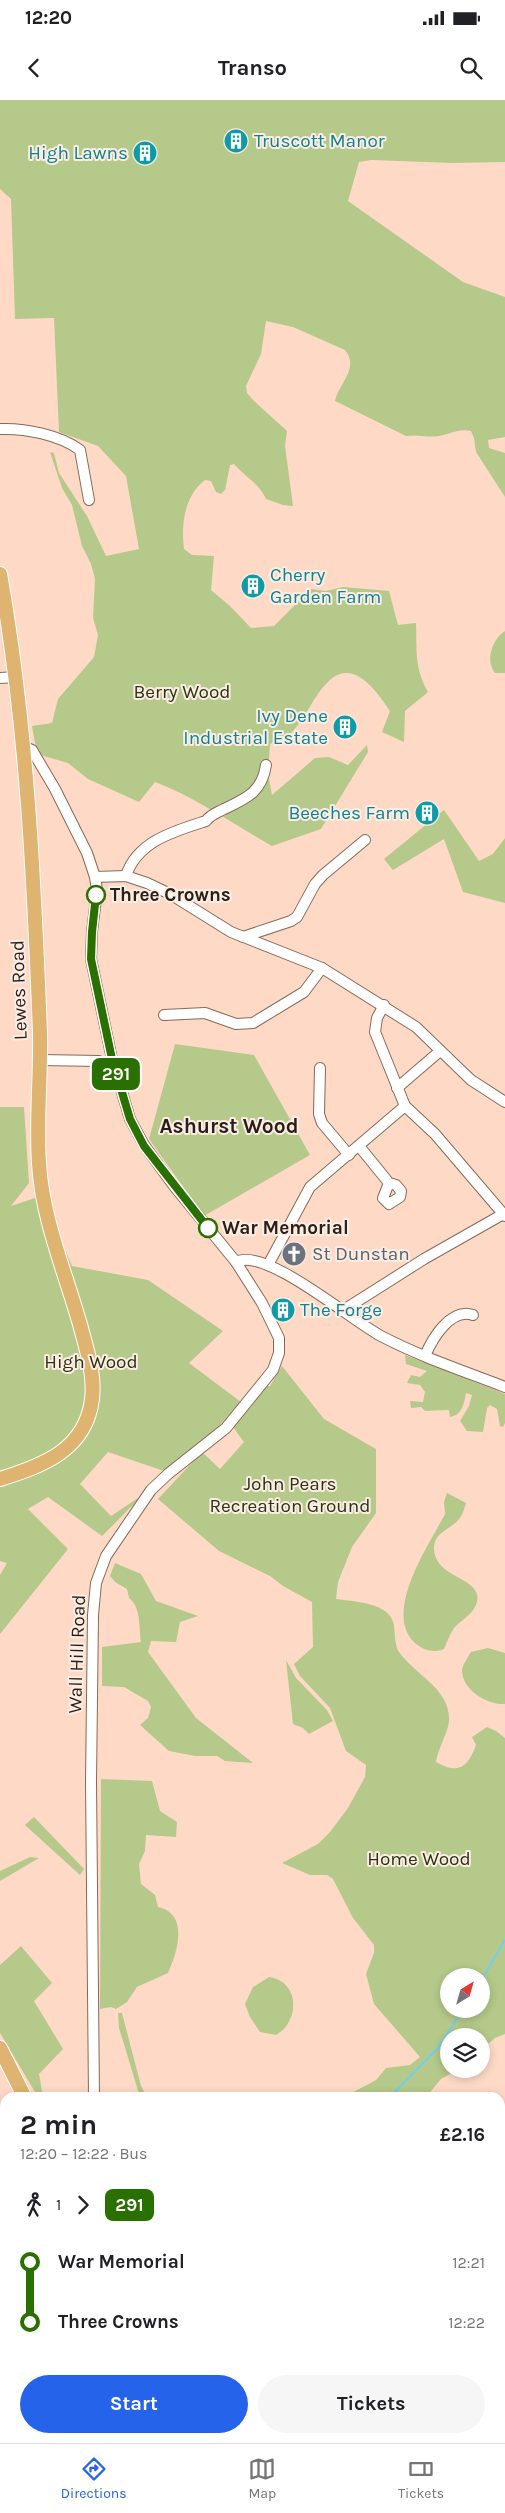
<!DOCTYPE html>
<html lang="en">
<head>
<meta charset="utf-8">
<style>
	:root { --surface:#fff; --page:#f6f6f6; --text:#202124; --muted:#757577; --line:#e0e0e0; --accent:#2563eb }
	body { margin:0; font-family:Karla,sans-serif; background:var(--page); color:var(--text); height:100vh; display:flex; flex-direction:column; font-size:19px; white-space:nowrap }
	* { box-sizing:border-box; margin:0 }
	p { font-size:16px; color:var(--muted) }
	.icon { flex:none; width:28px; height:28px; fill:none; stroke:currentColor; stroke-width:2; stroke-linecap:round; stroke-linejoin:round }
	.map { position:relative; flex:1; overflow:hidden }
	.panel { position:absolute; left:0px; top:1992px; width:505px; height:351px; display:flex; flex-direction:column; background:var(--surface); border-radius:15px 15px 0 0; box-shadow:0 2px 8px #0003 }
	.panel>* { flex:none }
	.badge { padding:0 10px; border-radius:8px; font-size:18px; line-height:32px }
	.needle { width:32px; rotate:37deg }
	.tools { position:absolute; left:440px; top:1868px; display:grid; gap:10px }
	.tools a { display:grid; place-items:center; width:50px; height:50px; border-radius:50%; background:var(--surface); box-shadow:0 2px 8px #0003; font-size:25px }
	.map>.badge { position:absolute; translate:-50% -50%; box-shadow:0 0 0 2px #fff }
	.legs { display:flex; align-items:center; gap:8px; height:55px; padding:0 20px; font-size:16px }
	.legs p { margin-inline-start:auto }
	.summary { display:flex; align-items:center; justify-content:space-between; height:85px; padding:0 20px }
	h1 { font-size:28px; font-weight:700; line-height:38px }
	.cta { display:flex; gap:10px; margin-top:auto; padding:10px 20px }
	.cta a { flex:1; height:58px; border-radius:30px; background:var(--accent); color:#fff; font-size:20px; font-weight:700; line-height:58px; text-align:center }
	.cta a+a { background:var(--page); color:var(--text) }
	ul { padding:0 20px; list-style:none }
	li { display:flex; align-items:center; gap:18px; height:60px; font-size:19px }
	li i { display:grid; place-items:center; width:8px; height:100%; margin:0 6px; background:currentColor }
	li i::after { content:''; width:12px; height:12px; margin:-6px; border:4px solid; border-radius:50%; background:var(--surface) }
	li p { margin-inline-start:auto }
	li:first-child i { background:linear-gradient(#0000 50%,currentColor 0) }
	li:last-child i { background:linear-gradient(currentColor 50%,#0000 0) }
	.status { display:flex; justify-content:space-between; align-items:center; height:35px; padding:0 25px; background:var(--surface); direction:ltr }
	.status svg { height:14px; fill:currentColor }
	header { display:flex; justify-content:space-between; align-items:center; height:65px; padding:0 20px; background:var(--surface); font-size:22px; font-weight:700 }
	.tabs { display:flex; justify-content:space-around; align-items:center; height:70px; border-top:1px solid var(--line); background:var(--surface); font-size:14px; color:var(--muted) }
	.tabs a { display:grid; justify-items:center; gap:2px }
	.tabs .on { color:var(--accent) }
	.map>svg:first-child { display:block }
	.green { fill:#b5c98a; fill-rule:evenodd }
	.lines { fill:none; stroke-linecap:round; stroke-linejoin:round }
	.stream { stroke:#6fd0f0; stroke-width:2 }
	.river { stroke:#6fd0f0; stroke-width:12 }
	.minor-casing { stroke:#886957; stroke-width:12 }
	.highway-casing { stroke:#fff; stroke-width:16 }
	.minor { stroke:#fff; stroke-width:10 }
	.highway { stroke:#deb470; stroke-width:14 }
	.line-1-casing { stroke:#fff; stroke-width:11 }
	.line-1 { stroke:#297000; stroke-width:8 }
	.stop-1-dot { fill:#fff; stroke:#297000; stroke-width:2.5 }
	.labels { text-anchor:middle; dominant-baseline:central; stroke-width:4; stroke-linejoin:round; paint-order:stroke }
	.culture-label { font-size:19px; fill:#0d838f; stroke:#fbede4; text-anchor:start }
	.park-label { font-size:19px; fill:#293212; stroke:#fbede4 }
	.stop-label { font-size:19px; font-weight:bold; fill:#2b1e17; stroke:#fbede4; text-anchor:start }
	.street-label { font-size:19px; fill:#2b1e17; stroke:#fbede4 }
	.worship-label { font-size:19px; fill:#5b616d; stroke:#fbede4; text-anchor:start }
	.quarter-label { font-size:21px; font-weight:bold; fill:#2b1e17; stroke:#fbede4 }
</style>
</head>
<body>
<div class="status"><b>12:20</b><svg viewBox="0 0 49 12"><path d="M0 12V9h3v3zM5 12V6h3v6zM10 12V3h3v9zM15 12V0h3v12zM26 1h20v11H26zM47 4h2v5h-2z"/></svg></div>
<header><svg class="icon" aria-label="back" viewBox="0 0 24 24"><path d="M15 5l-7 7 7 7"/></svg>Transo<svg class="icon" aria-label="search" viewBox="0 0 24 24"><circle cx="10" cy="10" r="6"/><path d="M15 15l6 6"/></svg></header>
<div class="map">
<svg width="505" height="2343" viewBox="0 0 505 2343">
	<rect width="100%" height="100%" fill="#fedac6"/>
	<!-- green -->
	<g class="green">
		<path d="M0,0H505V62L453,63L371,60L359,62L348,101L463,182L505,197V337L488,340L489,348L505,353V397L476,352L474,338L471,331C459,328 450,334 439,336C428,338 418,334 406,336L335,301C338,284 360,269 345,250L293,227L266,221L261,254L246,286L247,293L253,300L287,331L285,346L293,406L283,405L266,399C259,383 245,377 234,364L230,365L225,390L221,394L216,392L211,381L205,380C184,396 181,425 184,449L192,455L214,456L211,490L230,506L251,528L274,526L311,489L326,491L343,487L389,491L398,525L416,523C417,550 414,567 428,592L405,611L404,642L382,632L390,611C378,593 354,558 330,580C313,595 306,620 288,636C283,640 276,641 270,644L268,674L272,695L315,658L329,657L348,665L367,645L368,652L321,729L272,746C233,724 197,698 155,682L139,702L88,679L68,663L37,654L32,626L52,623L58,599L94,557L98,535L93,518L95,479L91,464L82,446L72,405L62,388L50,352L54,353L59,373L87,416L106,456L139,449L126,376L98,346L59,332L54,218L15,219L11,99L0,89Z"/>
		<path d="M505,531V573H495C485,561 492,539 505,531Z"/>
		<path d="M444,710L479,761L493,754L505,738V803L463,792L444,739L393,770L384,759Z"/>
		<path d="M175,944L254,955L310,1055L204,1116L149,1039Z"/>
		<path d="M0,1007H24L29,1083L11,1106L41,1096L72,1166L148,1180L223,1231L189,1263L241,1302L209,1337L164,1371L108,1352L80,1384L111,1416L138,1398V1400L102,1436L48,1397L28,1409L68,1449L0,1534V1475L7,1463L0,1461Z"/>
		<path d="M405,1255L505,1294V1323L503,1327L500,1326L497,1309L490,1305L487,1308L483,1332L467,1331L460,1321L469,1306L472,1295L466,1293C464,1304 462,1315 450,1317L449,1310L425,1311L421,1307L411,1308L410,1301L423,1302L425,1292L420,1285L407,1283L411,1275L420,1277L427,1271L406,1264Z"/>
		<path d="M282,1266L324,1319L376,1349V1413L352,1447L338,1482L336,1499C355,1502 391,1502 394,1526C395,1533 395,1547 399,1552C415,1575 451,1589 449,1621C448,1633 438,1648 436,1662C459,1675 468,1667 476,1645L472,1637L487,1627L496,1631L505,1638V1934L495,1938L481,1950V1936H449V1969H459L441,1979L426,1997H344L376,1980L386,1968L410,1965L420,1957L374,1904L366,1874L374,1853V1845L353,1818L333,1779L327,1775H310L282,1763L318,1744L330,1732L348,1708L365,1677L366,1665L346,1651L330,1608L300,1576L294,1564L313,1547L312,1502L283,1486L270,1476L219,1451L158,1399L202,1352L220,1369L244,1342L232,1326L264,1286H270ZM449,1876H481V1909H449Z"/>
		<path d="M447,1393L466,1403C464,1408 463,1414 460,1418C451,1430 434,1431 434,1449C435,1479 483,1477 477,1502C474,1514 461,1520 454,1528C450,1534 447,1542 444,1549C434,1553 425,1551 416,1544C381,1514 429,1445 445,1414L444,1402Z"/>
		<path d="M115,1463L141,1474L156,1501L198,1516L180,1522L176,1542L151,1541L148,1552L196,1618L253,1663L225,1661L217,1656H195L169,1651L140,1625L148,1618L151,1607L148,1601L124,1587L102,1586V1547L141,1542C139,1529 141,1506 129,1498L127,1489L115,1482L110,1476Z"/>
		<path d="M488,1548L505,1553V1604C487,1605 462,1590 462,1570C463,1564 468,1557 471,1552Z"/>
		<path d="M286,1560L296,1578L327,1610L333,1621L309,1634L303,1628L293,1624Z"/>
		<path d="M101,1679L152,1681L160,1711L177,1722L176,1737L146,1735L145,1751L139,1764L141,1784L155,1795L158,1807C190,1814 177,1854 168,1873L137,1887L127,1902L116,1909L111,1907L100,1909Z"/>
		<path d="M34,1717L84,1769L80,1775L25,1725Z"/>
		<path d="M30,1757L39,1758L0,1781V1771Z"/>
		<path d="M21,1846L52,1883L34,1901L63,1949L39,1974L43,1997H38L0,1933V1865Z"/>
		<path d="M269,1877C299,1881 301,1920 276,1935L260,1932L250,1917L245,1904L253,1887Z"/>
		<path d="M118,1913H122L141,1986L147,1997H140L119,1928Z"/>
		<path d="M0,2119L5,2127V2192L0,2184Z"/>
	</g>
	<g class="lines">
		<!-- stream -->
		<g class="stream">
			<path d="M481,1880L505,1840"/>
			<path d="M389,1998L438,1948L463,1909"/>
			<path d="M500,2196L505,2193"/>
		</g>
		<!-- river -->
		<g class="river">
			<path d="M0,2324L5,2322"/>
			<path d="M46,2339L51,2343"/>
		</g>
		<defs>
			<g id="minor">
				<path d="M0,329C25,328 60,335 80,350L89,400"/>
				<path d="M0,578L17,577"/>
				<path d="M23,646L32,650L55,689L87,753L95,777L97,790L92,832L91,859L112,959L130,1019L144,1045L174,1086L236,1162L262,1203L279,1238V1253L273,1270L226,1328L168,1374L151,1390L106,1456L96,1483L93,1515L91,1682L94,1998"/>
				<path d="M126,776C137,741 175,731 206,721C210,715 216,713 222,710C245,699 262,693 266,665"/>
				<path d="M95,777L126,776L147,783L170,794L231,832L322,868L416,927L471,980L505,1002"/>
				<path d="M243,837L291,821L297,817L315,784L323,775L365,740"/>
				<path d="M384,905L377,918L375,932L405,1006L435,1034L505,1116"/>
				<path d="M164,915L205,913L236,924L253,923L304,892L322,868"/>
				<path d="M40,960L99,961"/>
				<path d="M320,968L319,1014L322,1023L349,1055"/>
				<path d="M397,988L440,951"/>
				<path d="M359,1046L389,1083L396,1085L401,1091L400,1097L389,1104L383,1098L389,1083"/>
				<path d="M236,1162C265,1146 352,1221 381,1236C421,1257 464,1271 505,1287"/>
				<path d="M268,1165L310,1087L405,1006"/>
				<path d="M342,1211L424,1159L505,1113"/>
				<path d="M425,1256C432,1239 451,1207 473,1215"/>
			</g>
			<g id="highway">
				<path d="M0,474C27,626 34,779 40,933C41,976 36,1020 39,1063C42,1119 66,1174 81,1228C87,1251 95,1275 92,1299C86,1350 42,1366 0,1379"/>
				<path d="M0,1948L25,1998"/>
				<path d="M116,2343L117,2339"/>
			</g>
		</defs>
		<!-- minor casing -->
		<use href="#minor" class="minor-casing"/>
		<!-- highway casing -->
		<use href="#highway" class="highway-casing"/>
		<!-- minor -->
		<use href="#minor" class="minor"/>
		<!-- highway -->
		<use href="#highway" class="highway"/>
	</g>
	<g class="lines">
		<defs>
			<path id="line-1" d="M96,795L92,832L91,859L112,959L130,1019L144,1046L208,1128"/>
		</defs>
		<!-- line-1 casing -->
		<use href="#line-1" class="line-1-casing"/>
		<!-- line-1 -->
		<use href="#line-1" class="line-1"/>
	</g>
	<!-- icons -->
	<defs>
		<symbol id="building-disc" viewBox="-11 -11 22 22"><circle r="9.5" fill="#0f9aa8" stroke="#fbede4"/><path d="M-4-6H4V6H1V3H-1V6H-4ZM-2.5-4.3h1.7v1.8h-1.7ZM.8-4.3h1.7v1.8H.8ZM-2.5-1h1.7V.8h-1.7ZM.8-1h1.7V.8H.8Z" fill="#fff"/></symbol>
		<symbol id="church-disc" viewBox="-11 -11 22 22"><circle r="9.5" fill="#6b7280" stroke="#fbede4"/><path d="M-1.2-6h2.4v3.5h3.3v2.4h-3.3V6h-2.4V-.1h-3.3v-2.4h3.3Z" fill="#fff"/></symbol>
	</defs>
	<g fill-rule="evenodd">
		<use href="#building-disc" x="222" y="27" width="28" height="28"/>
		<use href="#building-disc" x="131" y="39" width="28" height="28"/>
		<use href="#building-disc" x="239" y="472" width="28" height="28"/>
		<use href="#building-disc" x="331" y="613" width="28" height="28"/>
		<use href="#building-disc" x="413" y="699" width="28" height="28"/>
		<use href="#church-disc" x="280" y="1140" width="28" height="28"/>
		<use href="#building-disc" x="269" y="1196" width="28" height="28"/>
	</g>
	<!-- markers -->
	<g class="stop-1-dot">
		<circle cx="96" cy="795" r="9"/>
		<circle cx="208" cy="1128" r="9"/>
	</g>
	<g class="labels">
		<!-- culture labels -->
		<g class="culture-label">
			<text x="254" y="41">Truscott Manor</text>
			<text x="128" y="53" text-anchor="end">High Lawns</text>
			<text x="270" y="475">Cherry<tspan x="270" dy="22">Garden Farm</tspan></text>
			<text x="328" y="616" text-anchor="end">Ivy Dene<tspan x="328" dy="22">Industrial Estate</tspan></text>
			<text x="410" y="713" text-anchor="end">Beeches Farm</text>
			<text x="300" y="1210">The Forge</text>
		</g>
		<!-- park labels -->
		<g class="park-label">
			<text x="182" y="592">Berry Wood</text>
			<text x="91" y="1262">High Wood</text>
			<text x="290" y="1384">John Pears<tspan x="290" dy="22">Recreation Ground</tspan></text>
			<text x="419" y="1759">Home Wood</text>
		</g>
		<!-- stop labels -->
		<g class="stop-label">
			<text x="110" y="795">Three Crowns</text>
			<text x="222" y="1128">War Memorial</text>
		</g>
		<!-- street labels -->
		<g class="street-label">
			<text transform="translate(19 890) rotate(-92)">Lewes Road</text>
			<text transform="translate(77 1554) rotate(-88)">Wall Hill Road</text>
		</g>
		<!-- worship labels -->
		<g class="worship-label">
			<text x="312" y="1154">St Dunstan</text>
		</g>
		<!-- quarter labels -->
		<g class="quarter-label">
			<text x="229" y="1026">Ashurst Wood</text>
		</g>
	</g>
</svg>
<div class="tools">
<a><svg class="needle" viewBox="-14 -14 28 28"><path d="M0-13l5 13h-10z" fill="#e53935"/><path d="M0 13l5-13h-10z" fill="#757577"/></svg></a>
<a><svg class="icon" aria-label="layers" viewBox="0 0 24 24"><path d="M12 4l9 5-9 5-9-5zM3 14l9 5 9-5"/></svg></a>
</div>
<b class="badge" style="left:116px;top:974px;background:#297000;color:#fff">291</b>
<section class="panel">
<div class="summary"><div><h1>2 min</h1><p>12:20 – 12:22 · Bus</p></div><b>£2.16</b></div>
<div class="legs"><svg class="icon" aria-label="walk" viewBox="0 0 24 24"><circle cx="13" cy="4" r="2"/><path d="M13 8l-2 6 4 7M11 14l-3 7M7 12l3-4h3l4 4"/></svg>1<svg class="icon" aria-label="forward" viewBox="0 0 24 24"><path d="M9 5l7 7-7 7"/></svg><b class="badge" style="background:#297000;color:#fff">291</b></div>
<ul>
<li><i style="color:#297000"></i><b>War Memorial</b><p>12:21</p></li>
<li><i style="color:#297000"></i><b>Three Crowns</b><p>12:22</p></li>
</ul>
<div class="cta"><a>Start</a><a>Tickets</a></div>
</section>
</div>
<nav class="tabs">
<a class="on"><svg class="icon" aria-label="directions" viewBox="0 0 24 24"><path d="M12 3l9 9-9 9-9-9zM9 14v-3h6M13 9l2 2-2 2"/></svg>Directions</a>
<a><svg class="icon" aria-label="map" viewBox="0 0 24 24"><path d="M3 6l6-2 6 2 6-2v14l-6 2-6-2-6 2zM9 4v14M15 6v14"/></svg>Map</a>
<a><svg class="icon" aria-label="tickets" viewBox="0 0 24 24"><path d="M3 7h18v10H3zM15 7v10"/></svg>Tickets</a>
</nav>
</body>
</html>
